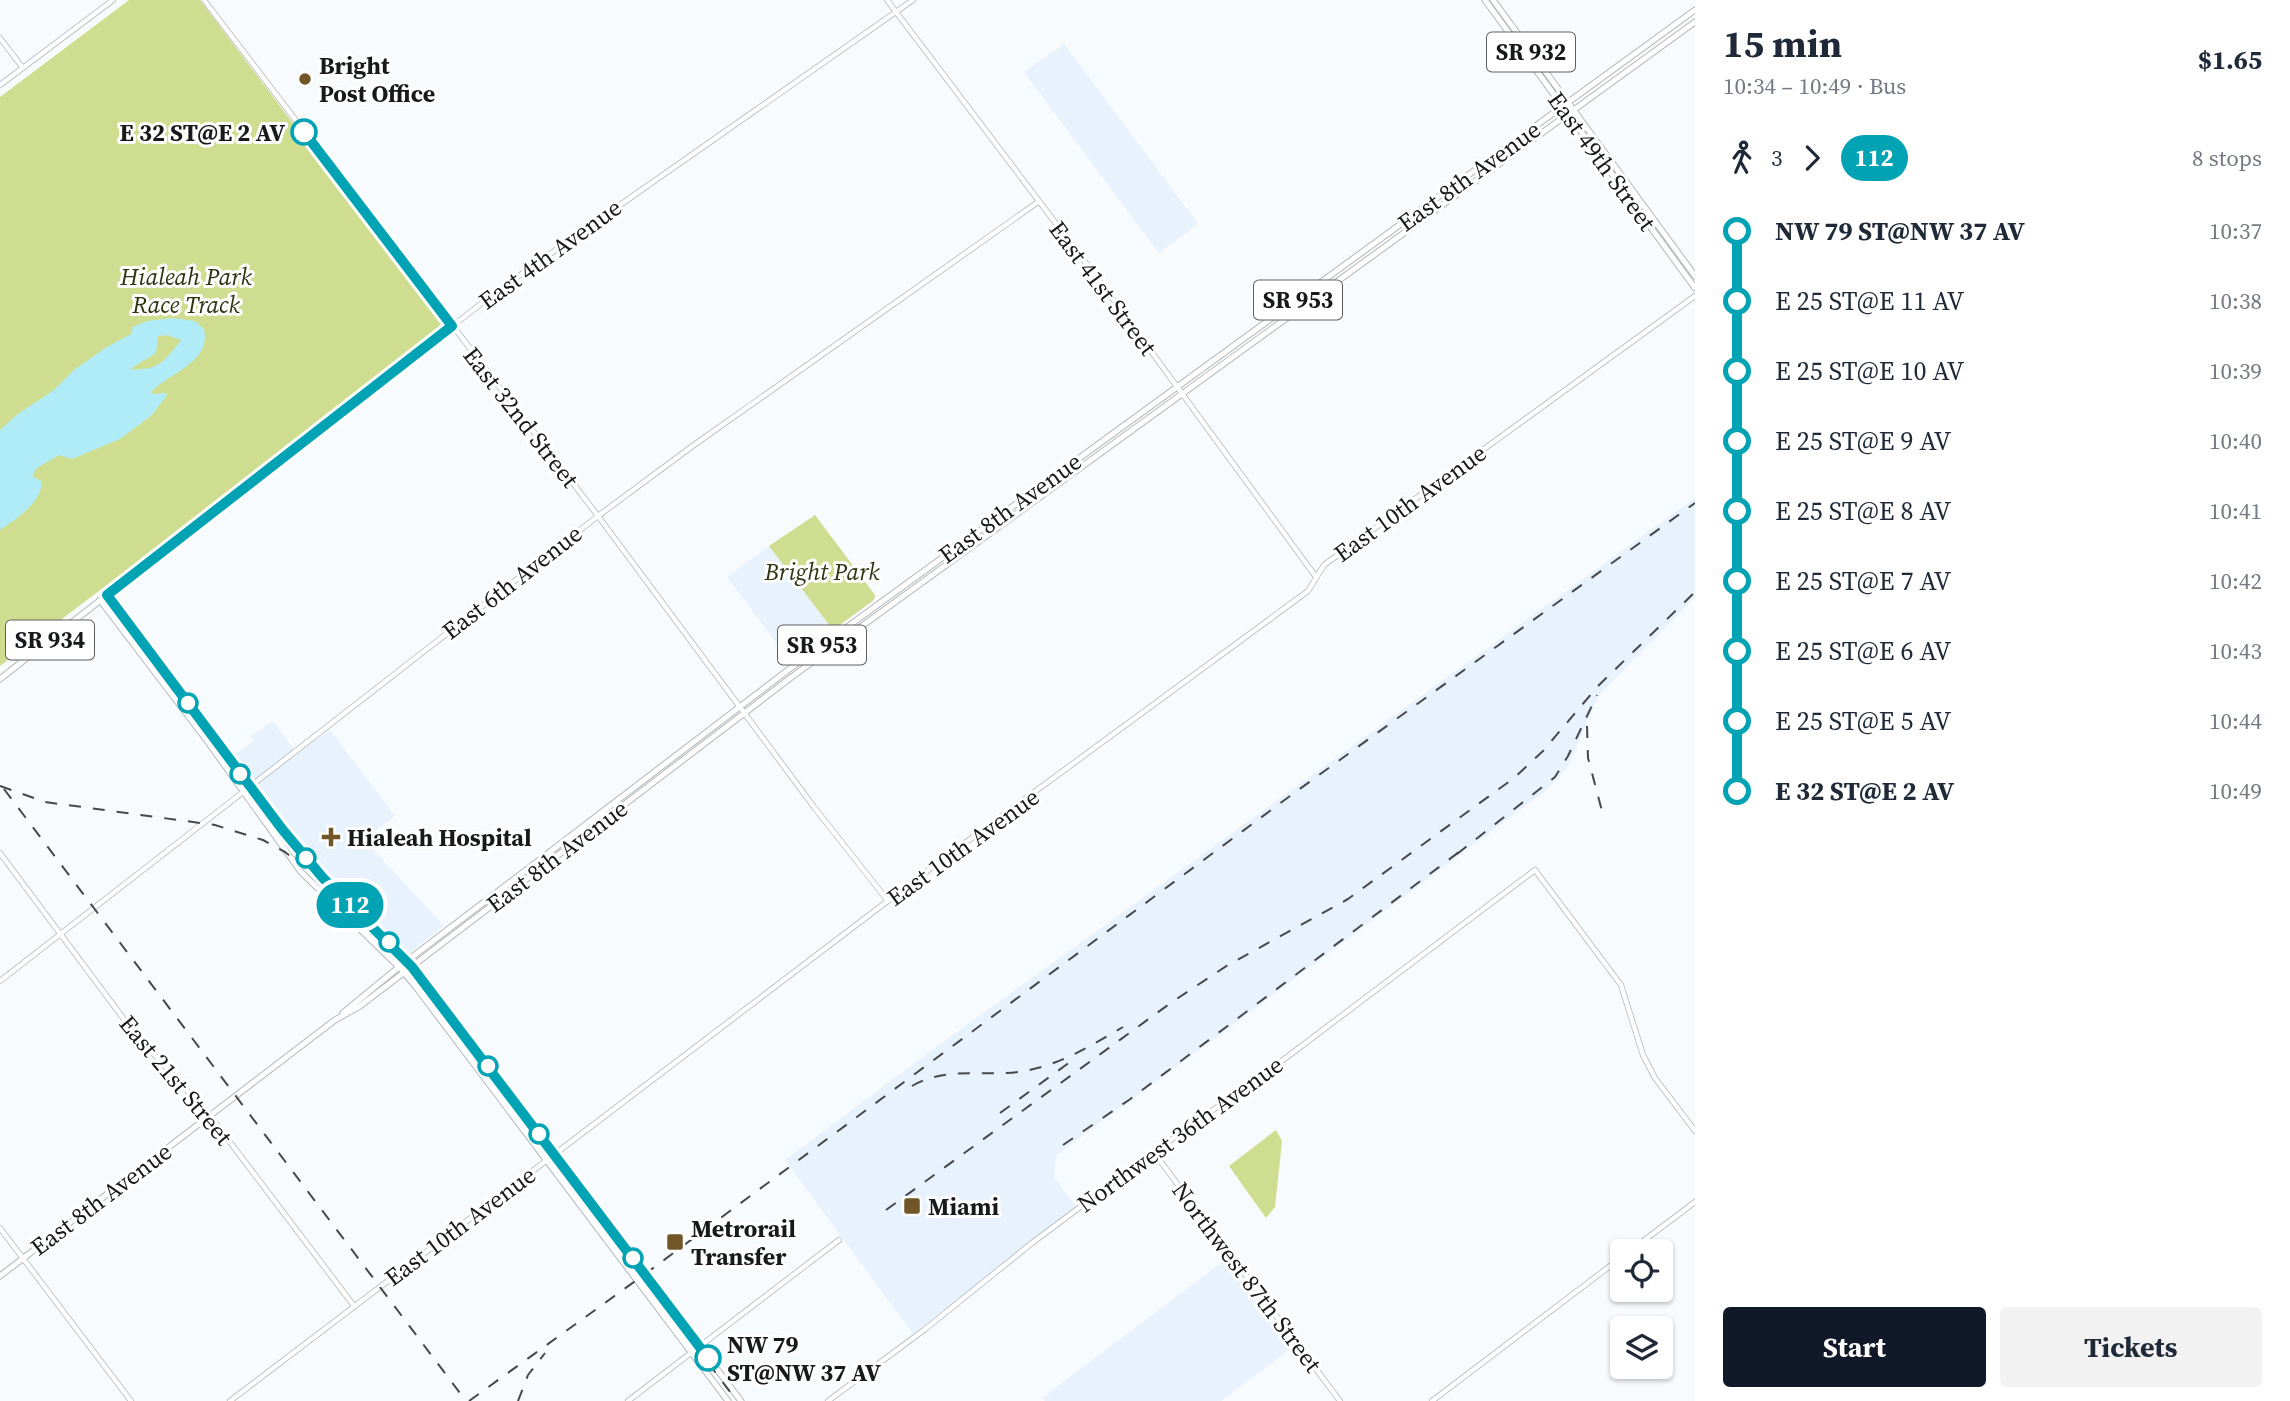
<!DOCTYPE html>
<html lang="en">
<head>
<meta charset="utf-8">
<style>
	:root { --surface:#fff; --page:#f2f2f3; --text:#1f2937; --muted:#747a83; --accent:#111827 }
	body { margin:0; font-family:"Source Serif 4",serif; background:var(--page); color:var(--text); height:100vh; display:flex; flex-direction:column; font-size:26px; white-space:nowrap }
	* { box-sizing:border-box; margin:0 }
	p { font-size:23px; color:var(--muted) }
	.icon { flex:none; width:38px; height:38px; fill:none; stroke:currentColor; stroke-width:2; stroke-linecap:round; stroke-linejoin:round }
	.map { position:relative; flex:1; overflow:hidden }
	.panel { display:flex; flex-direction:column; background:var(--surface); width:595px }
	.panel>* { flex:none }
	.badge { padding:0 14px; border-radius:23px; font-size:24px; line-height:46px }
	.buttons { position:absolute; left:1610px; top:1239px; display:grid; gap:14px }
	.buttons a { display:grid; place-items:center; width:63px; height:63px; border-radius:7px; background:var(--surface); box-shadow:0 2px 5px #0004; font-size:35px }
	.map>.badge { position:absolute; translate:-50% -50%; box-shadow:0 0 0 4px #fff }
	.legs { display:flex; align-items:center; gap:10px; height:77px; padding:0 28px; font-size:23px }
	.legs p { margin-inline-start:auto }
	.head { display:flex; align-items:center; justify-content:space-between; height:119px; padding:0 28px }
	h1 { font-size:38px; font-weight:700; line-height:52px }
	.primary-button { display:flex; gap:14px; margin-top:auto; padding:14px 28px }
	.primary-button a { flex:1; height:80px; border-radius:7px; background:var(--accent); color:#fff; font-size:28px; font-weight:700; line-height:80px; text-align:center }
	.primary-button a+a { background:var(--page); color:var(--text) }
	ul { padding:0 28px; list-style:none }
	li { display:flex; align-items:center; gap:24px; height:70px; font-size:26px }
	li i { display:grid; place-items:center; width:10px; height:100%; margin:0 9px; background:currentColor }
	li i::after { content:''; width:18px; height:18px; margin:-9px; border:5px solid; border-radius:50%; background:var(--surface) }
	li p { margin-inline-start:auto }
	li:first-child i { background:linear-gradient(#0000 50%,currentColor 0) }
	li:last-child i { background:linear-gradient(currentColor 50%,#0000 0) }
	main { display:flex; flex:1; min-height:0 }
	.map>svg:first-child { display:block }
	.built { fill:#e7f2fc }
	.green { fill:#cfdd90 }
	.water { fill:#b0ebf8; fill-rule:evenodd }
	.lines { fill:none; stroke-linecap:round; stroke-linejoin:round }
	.secondary-casing { stroke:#b2b7ba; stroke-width:6 }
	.primary-casing { stroke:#b2b7ba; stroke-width:7 }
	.secondary { stroke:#fff; stroke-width:4.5 }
	.primary { stroke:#fff; stroke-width:5 }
	.rail { stroke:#46484a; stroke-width:2; stroke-dasharray:12 12; stroke-linecap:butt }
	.line-1-casing { stroke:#fff; stroke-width:16 }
	.line-1 { stroke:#00a3b4; stroke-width:10 }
	.poi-dot { fill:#715628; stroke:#fff; stroke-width:2.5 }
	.stop-1-dot { fill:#fff; stroke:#00a3b4; stroke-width:3.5 }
	.labels { text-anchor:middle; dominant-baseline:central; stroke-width:6; stroke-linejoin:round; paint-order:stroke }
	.shield { fill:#fff; stroke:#5d5e5f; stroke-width:2 }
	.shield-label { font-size:23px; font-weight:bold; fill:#18191b }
	.poi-label { font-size:24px; font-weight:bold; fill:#18191b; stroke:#fff; text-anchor:start }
	.stop-label { font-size:24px; font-weight:bold; fill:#18191b; stroke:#fff; text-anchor:end }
	.street-label { font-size:24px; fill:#18191b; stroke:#fff }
	.park-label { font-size:24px; font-style:italic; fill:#2e3311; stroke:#fff }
</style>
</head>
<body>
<main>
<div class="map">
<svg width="1695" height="1401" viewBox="0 0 1695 1401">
	<rect width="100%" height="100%" fill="#f7fbfe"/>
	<!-- built -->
	<g class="built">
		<path d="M1064,44L1198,224L1159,253L1024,72Z"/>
		<path d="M1695,498V597L1599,695L1567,768L1545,791L1210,1042L1056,1155L1054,1177L1076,1207L913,1334L785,1160L906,1069Z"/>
		<path d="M769,546L833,630L790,661L727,577Z"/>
		<path d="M273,721L297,753L330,730L395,816L369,835L367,840L369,845L444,926L406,955L322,874L234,755L254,741L251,736Z"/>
		<path d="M1225,1260L1292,1348L1221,1401H1045L1042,1398Z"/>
	</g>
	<!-- green -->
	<g class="green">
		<path d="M129,0H200L447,327L0,666V97Z"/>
		<path d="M815,515L875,595L874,600L833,630L769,546Z"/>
		<path d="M1276,1130L1282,1141L1275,1207L1266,1218L1229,1166Z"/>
	</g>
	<!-- water -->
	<path class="water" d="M172,318L195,321L204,329C212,363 168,373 151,392L153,394L166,393L167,395L152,415L120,439L72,459L59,455L37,468L32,476L41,481C44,501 15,520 0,530V430L18,414L54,390L74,370L105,348L131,334L133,327L147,321ZM167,335L181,340C164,362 158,371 130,369L156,353L158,336Z"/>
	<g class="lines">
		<defs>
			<g id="secondary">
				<path d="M204,0L598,516L814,807L888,901"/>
				<path d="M887,0L1110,295L1316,577"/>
				<path d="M0,38L23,68"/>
				<path d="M0,85L113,0"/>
				<path d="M107,595L500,289L913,0"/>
				<path d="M0,853L132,1030L211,1117L354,1306"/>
				<path d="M0,981L598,516L694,445L1038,202"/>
				<path d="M1155,1154L1340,1401"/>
				<path d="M0,1228L131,1401"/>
				<path d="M1630,1251L1695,1202"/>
				<path d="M230,1401L935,865L1308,591L1324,565L1695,296"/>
				<path d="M628,1401L839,1240"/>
				<path d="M828,1401L924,1330L1032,1243L1147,1157L1283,1060L1535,870L1621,985L1643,1055L1655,1078L1695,1131"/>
				<path d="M1432,1401L1622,1257"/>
			</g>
			<g id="primary">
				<path d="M1485,0L1695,288"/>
				<path d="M1493,0L1695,276"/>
				<path d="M100,600L208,742L301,872L399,967L416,987L728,1401"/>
				<path d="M0,679L107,595C178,688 244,786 320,875C351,912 391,940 421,978L741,1401"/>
				<path d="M343,1013L399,967L788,670L1695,10"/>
				<path d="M0,1276L335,1020L360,1006L793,676L1695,22"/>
			</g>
		</defs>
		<!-- secondary casing -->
		<use href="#secondary" class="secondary-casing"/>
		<!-- primary casing -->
		<use href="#primary" class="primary-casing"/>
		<!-- secondary -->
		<use href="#secondary" class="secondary"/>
		<!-- primary -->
		<use href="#primary" class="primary"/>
		<!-- rail -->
		<g class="rail">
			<path d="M1587,726L1588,758L1602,811"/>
			<path d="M0,786L45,802L215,825L263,840L285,852L315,876L391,950L421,983L737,1401"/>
			<path d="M4,789L466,1401"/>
			<path d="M1457,854L1555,777L1568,756L1597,695"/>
			<path d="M912,1086C948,1065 986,1078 1024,1071C1060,1065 1092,1045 1123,1027"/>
			<path d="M1000,1113L1070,1062"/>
			<path d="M1063,1145L1129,1100L1463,849"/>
			<path d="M886,1210L1172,1002L1228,965L1348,899L1514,778L1543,751L1598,686L1695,592"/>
			<path d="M469,1401L645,1274L1290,796L1695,503"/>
			<path d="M518,1401L528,1375L545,1353"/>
		</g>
	</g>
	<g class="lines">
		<defs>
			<path id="line-1" d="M304,132L452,326L107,595L282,829L323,878L412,967L708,1358"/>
		</defs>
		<!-- line-1 casing -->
		<use href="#line-1" class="line-1-casing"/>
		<!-- line-1 -->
		<use href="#line-1" class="line-1"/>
	</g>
	<!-- markers -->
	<g class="poi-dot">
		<circle cx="305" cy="79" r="7"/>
		<path d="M327.5 826.5h7v7h7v7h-7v7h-7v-7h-7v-7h7z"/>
		<rect x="903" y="1197" width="18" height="18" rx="3.5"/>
		<rect x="666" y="1233" width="18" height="18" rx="3.5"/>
	</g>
	<g class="stop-1-dot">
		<circle cx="304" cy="132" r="12"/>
		<circle cx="188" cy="703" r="9"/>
		<circle cx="240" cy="774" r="9"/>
		<circle cx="306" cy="858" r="9"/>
		<circle cx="389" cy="942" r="9"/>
		<circle cx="488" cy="1066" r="9"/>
		<circle cx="539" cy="1134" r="9"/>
		<circle cx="633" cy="1258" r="9"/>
		<circle cx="708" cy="1358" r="12"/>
	</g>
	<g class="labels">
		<!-- shield labels -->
		<g class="shield">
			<rect x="1487" y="32.5" width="88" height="39" rx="5"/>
			<rect x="1254" y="280.5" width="88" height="39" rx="5"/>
			<rect x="6" y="620.5" width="88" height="39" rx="5"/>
			<rect x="778" y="625.5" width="88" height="39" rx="5"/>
		</g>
		<g class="shield-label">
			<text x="1531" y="52">SR 932</text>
			<text x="1298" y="300">SR 953</text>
			<text x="50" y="640">SR 934</text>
			<text x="822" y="645">SR 953</text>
		</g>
		<!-- poi labels -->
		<g class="poi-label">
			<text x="319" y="65">Bright<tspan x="319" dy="28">Post Office</tspan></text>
			<text x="347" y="837">Hialeah Hospital</text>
			<text x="928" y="1206">Miami</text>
			<text x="691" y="1228">Metrorail<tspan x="691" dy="28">Transfer</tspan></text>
		</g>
		<!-- stop labels -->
		<g class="stop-label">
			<text x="285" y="132">E 32 ST@E 2 AV</text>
			<text x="727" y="1344" text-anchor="start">NW 79<tspan x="727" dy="28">ST@NW 37 AV</tspan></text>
		</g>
		<!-- street labels -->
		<g class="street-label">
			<text transform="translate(1602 161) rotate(54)">East 49th Street</text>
			<text transform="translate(1469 176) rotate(-36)">East 8th Avenue</text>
			<text transform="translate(550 254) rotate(-36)">East 4th Avenue</text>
			<text transform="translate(1103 288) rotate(53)">East 41st Street</text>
			<text transform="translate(521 417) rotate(52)">East 32nd Street</text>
			<text transform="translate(1410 503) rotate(-36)">East 10th Avenue</text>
			<text transform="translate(1010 508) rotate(-36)">East 8th Avenue</text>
			<text transform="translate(512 582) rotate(-38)">East 6th Avenue</text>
			<text transform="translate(963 847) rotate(-36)">East 10th Avenue</text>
			<text transform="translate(557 856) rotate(-37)">East 8th Avenue</text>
			<text transform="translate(176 1080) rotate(50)">East 21st Street</text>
			<text transform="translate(1180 1134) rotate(-36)">Northwest 36th Avenue</text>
			<text transform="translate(101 1199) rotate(-37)">East 8th Avenue</text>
			<text transform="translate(460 1226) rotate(-37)">East 10th Avenue</text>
			<text transform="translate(1247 1277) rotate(53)">Northwest 87th Street</text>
		</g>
		<!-- park labels -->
		<g class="park-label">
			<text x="186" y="276">Hialeah Park<tspan x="186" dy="28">Race Track</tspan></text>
			<text x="822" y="571">Bright Park</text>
		</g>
	</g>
</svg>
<div class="buttons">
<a><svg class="icon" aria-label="locate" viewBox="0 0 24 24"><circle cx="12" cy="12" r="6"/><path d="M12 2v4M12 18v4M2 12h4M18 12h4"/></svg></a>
<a><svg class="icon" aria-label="layers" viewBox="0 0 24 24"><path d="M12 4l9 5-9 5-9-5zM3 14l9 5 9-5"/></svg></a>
</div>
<b class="badge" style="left:350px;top:905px;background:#00a3b4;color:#fff">112</b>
</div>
<section class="panel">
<div class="head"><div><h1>15 min</h1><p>10:34 – 10:49 · Bus</p></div><b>$1.65</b></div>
<div class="legs"><svg class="icon" aria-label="walk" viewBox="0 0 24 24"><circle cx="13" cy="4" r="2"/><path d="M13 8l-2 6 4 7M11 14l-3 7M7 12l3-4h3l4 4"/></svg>3<svg class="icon" aria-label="forward" viewBox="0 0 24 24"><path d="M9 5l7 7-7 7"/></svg><b class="badge" style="background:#00a3b4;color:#fff">112</b><p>8 stops</p></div>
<ul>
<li><i style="color:#00a3b4"></i><b>NW 79 ST@NW 37 AV</b><p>10:37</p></li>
<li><i style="color:#00a3b4"></i><span>E 25 ST@E 11 AV</span><p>10:38</p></li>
<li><i style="color:#00a3b4"></i><span>E 25 ST@E 10 AV</span><p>10:39</p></li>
<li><i style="color:#00a3b4"></i><span>E 25 ST@E 9 AV</span><p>10:40</p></li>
<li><i style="color:#00a3b4"></i><span>E 25 ST@E 8 AV</span><p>10:41</p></li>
<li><i style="color:#00a3b4"></i><span>E 25 ST@E 7 AV</span><p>10:42</p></li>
<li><i style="color:#00a3b4"></i><span>E 25 ST@E 6 AV</span><p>10:43</p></li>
<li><i style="color:#00a3b4"></i><span>E 25 ST@E 5 AV</span><p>10:44</p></li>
<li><i style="color:#00a3b4"></i><b>E 32 ST@E 2 AV</b><p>10:49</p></li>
</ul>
<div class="primary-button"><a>Start</a><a>Tickets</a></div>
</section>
</main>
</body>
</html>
